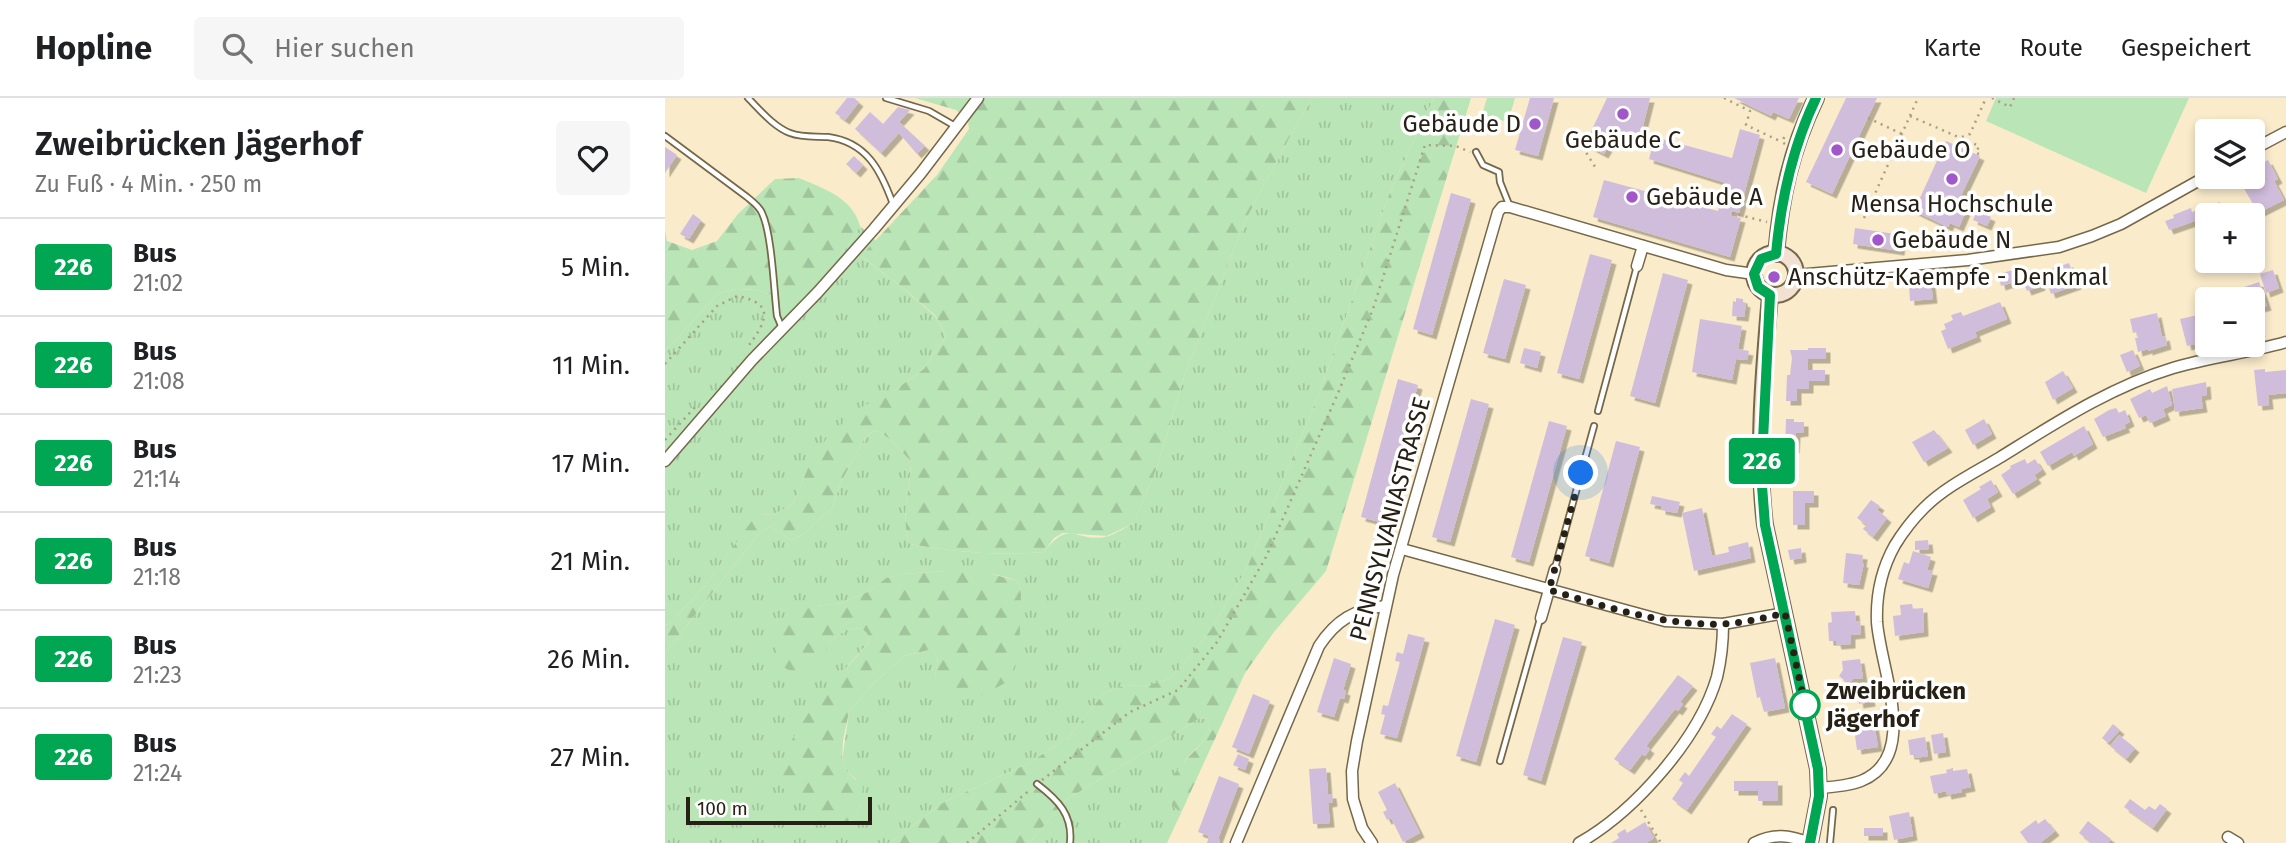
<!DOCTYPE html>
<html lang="de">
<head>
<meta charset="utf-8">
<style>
	:root { --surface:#fff; --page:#f6f6f6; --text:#202124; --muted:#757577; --line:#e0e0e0 }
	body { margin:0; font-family:"Fira Sans",sans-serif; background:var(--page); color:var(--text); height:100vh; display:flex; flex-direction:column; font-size:26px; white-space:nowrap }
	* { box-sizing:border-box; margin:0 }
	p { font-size:23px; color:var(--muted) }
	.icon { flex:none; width:38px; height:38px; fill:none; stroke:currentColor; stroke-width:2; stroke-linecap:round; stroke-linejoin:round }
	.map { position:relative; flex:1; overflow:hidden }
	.sheet { display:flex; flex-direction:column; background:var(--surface); width:665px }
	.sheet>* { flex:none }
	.badge { padding:0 14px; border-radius:5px; font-size:24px; line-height:46px }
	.fabs { position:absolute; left:1530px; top:21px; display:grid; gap:14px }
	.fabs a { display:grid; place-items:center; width:70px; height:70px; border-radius:7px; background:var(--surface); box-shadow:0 4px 10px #0003; font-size:35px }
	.scale { position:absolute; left:21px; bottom:18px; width:186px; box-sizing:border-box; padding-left:7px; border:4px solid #272115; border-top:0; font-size:19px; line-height:24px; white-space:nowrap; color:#272115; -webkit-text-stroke:5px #fff; paint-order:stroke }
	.you { position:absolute; width:35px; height:35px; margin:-18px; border:5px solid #fff; border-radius:50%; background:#1a73e8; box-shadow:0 0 0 10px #1a73e833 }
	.map>.badge { position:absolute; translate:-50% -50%; box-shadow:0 0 0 4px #fff }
	.round { display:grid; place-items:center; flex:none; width:74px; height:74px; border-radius:7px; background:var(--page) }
	.summary { display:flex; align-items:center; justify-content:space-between; height:119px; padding:0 35px }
	h1 { font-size:33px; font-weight:600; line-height:52px }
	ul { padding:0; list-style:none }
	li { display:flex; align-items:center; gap:21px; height:98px; padding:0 35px; border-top:2px solid var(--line) }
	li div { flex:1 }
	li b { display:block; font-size:26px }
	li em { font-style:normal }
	li .badge { min-width:77px; font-weight:700; text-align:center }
	header { display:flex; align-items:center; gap:42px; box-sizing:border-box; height:98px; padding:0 35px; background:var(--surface); border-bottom:2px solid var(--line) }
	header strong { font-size:33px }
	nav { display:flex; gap:38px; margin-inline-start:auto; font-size:24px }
	.search { width:490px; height:63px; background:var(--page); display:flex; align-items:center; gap:18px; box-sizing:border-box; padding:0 24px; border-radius:7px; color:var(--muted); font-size:26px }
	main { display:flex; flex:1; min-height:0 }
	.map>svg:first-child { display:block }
	.grass { fill:url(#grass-tufts); fill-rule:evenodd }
	.forest { fill:url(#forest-firs) }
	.garden { fill:#bae5b7 }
	.building { fill:#d0bddc; filter:url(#shadow) }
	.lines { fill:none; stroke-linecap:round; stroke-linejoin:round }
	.lane-casing { stroke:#75684a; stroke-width:8 }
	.street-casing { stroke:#75684a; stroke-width:13 }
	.secondary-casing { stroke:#75684a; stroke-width:18 }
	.path { stroke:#aa9f86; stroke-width:2.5; stroke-dasharray:2 5; stroke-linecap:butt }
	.lane { stroke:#fff; stroke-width:4.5 }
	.street { stroke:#fff; stroke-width:10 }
	.secondary { stroke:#f2e1d0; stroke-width:14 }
	.line-casing { stroke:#fff; stroke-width:16 }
	.line { stroke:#00a651; stroke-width:10 }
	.walk { stroke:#272115; stroke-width:7; stroke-dasharray:0 12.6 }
	.poi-dot { fill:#a157ca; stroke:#fff; stroke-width:2.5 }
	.stop-dot { fill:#fff; stroke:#00a651; stroke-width:3.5 }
	.labels { text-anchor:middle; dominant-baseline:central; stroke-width:7; stroke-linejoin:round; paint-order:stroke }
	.poi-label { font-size:24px; fill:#272115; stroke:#fff; text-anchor:start }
	.street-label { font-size:24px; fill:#272115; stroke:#fff }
	.stop-label { font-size:24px; font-weight:bold; fill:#272115; stroke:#fff; text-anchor:start }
</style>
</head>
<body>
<header>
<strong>Hopline</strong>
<div class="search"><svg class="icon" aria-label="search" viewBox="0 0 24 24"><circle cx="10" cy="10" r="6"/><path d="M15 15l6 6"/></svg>Hier suchen</div>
<nav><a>Karte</a><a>Route</a><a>Gespeichert</a></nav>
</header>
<main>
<section class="sheet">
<div class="summary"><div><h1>Zweibrücken Jägerhof</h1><p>Zu Fuß · 4 Min. · 250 m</p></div><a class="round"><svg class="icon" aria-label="heart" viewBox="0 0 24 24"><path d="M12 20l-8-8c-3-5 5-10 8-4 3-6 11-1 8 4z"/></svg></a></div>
<ul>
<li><span class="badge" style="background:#00a651;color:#fff">226</span><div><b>Bus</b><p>21:02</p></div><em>5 Min.</em></li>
<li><span class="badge" style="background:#00a651;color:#fff">226</span><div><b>Bus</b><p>21:08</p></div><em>11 Min.</em></li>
<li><span class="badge" style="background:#00a651;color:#fff">226</span><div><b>Bus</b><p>21:14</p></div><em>17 Min.</em></li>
<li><span class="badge" style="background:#00a651;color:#fff">226</span><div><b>Bus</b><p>21:18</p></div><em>21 Min.</em></li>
<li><span class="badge" style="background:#00a651;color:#fff">226</span><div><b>Bus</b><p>21:23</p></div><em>26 Min.</em></li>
<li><span class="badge" style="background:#00a651;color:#fff">226</span><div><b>Bus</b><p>21:24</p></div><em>27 Min.</em></li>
</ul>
</section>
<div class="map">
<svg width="1621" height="745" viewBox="0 0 1621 745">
	<defs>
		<pattern id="grass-tufts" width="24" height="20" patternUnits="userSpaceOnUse" patternTransform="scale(1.75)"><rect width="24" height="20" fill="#bae5b7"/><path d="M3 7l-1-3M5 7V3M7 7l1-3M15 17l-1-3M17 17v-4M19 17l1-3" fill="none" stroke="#a0c49c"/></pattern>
		<pattern id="forest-firs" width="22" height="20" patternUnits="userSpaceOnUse" patternTransform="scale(1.75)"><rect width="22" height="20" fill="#bae5b7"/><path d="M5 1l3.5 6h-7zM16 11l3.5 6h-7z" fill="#a0c49c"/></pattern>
		<filter id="shadow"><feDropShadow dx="4.5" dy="4.5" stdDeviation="0" flood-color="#0004"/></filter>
	</defs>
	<rect width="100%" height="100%" fill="#faebca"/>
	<!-- grass -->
	<g class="grass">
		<path d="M648,0H769L726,91L653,298L582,470L545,533L514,572L504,581L480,588L460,587L439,595L404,639L364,665L279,704L225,745H0V555L92,438L104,428L126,442L136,438L167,410L175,386L199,341L209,332C226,338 233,351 246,363C246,391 234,418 245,446C289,454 334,458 379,454C406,418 412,447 444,438C452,435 461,429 469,425L492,369L521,273L580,123L629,31ZM281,473C307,473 328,474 353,483L356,496L270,581L273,559L265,552L239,558L207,587L184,614L177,663L182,674L191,681L196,707L188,722L177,724L125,696L180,571L204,544L202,535L196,530L181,532L162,545L151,508L176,505L205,493L221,480L237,476Z"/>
		<path d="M195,128L211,143L197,159L234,187L270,218L281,238L259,271L230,292L142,372L128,406L108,417L95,416L86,425L40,488L4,526L0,527V253L53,196L72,191L91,192L107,197L122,210L183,148Z"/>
		<path d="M535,620L544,621C547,644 527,650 517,667C510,677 507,692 503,703L516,715L502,745H364L401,702Z"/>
	</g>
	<!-- forest -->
	<g class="forest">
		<path d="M250,0H648L629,31L580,123L521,273L492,369L469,425L442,438L398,435L389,440L379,454C334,458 289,454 245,446C234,418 246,391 246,363C233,351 226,338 209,332L199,341L175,386L167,410L136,438L126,442L104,428L92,438L0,555V527L4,526L40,488L86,424L95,416L108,417L128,406L142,372L161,341L193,311L230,292L259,271L281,238L270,217L234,187L196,158L272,77L304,31L303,22L291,12Z"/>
		<path d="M769,0H806L661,473L609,534L580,575L516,715L503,703L501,687C507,680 512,671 519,664C530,651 547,641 544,621L535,620L401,702L364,745H225L279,704L364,665L404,639L439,595L460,587L480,588L504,581L514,572L545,533L582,470L653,298L726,91Z"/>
		<path d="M134,80C159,91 187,99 195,128L183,148L122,211L107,197L91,192L72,191L53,196L0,253V133L2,143L27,152L52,143L73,116L110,81Z"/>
		<path d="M281,473H315L353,483L356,496L354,559L342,584L314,599L291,603L278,595L270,581L273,559L264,552L239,558L207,587L184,614L178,643L177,663L182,674L198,688L196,707L188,722L177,724L149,710L125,696L113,686C120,629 169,586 204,544L202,535L196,530L181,532L162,545L160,562C139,579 133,578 111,565V542L121,527L138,512L151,508L176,505L205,493L221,480L237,476Z"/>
	</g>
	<!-- garden -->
	<g class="garden">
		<path d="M822,0H850L843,24L817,17Z"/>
		<path d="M1331,0H1524L1481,95L1321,23Z"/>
	</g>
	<!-- building -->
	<g class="building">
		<path d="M182,0H189L194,4L180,22L170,15Z"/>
		<path d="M865,0H889L873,58L850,52Z"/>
		<path d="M942,0H985L974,44L963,41L964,36L952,33L939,56L920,46Z"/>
		<path d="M1069,0H1134L1124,21L1108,14L1106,18Z"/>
		<path d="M1181,0H1212L1167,96L1141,84Z"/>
		<path d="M233,9L245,12L234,24L260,48L252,56L234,35L216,55L190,31L205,14L218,26Z"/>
		<path d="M1075,31L1095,37L1074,115L1068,113L1067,115L1066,118L1076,120L1065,159L928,119L939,82L1053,113L1061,85L984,61L990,39L1067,60Z"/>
		<path d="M1281,43L1315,58L1291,108L1301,113L1294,129L1285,125L1283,129L1249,113Z"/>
		<path d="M0,49L12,57L0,75Z"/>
		<path d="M189,58L198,67L191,75L181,66Z"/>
		<path d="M1603,62L1613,81L1609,83L1619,102L1595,114L1590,105L1588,106L1578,89L1589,84L1586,79L1587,71Z"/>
		<path d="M786,95L806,101L767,237L748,231Z"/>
		<path d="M1555,104L1560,117H1542V136L1536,138L1530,123L1504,132L1500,123L1509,120L1508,117L1526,110L1527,114Z"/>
		<path d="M1312,113L1326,119L1322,128L1308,122Z"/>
		<path d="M28,116L36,122L24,141L15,136Z"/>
		<path d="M1190,130L1237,137L1235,153L1188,146Z"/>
		<path d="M925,156L947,162L914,281L892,275Z"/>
		<path d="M1404,165L1412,187L1386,196L1381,182L1375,184L1376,188L1362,193L1357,181Z"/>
		<path d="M1352,171L1356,182L1336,188L1333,176Z"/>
		<path d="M1608,172L1614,190L1601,195L1595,176Z"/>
		<path d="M998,175L1023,182L990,305L965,298Z"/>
		<path d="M839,181L861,187L840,261L818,255Z"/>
		<path d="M1260,183V185H1266L1268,201L1245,203L1244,187Z"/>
		<path d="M1594,184L1602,208L1587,212V201H1566L1564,194Z"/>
		<path d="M1071,200L1078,201V204L1081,205L1079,219L1067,218L1068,203L1071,204Z"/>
		<path d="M1335,204L1342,221L1310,234L1312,239L1283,251L1276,233L1281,231L1279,226L1288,222L1286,217L1296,214L1298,218Z"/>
		<path d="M1492,215L1497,239L1500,238L1502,247L1483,253V251L1473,254L1470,240H1473L1472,234L1468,235L1465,221Z"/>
		<path d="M1542,215V243L1522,248L1515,221Z"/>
		<path d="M1035,221L1077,228L1073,251L1084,253L1082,262L1071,261L1067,282L1027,274Z"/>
		<path d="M859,250L876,254L872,270L855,265Z"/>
		<path d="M1143,250H1161V261H1143V272H1160V283H1144V291H1132V303H1121L1122,277H1125L1127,260L1125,252H1143Z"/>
		<path d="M1468,252L1475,268L1462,274L1455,257Z"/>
		<path d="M1600,271V274L1621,272V295L1603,297L1604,307L1593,308L1589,272Z"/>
		<path d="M1398,273L1408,290L1388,302L1380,284Z"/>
		<path d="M733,281L753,287L715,424L696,419Z"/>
		<path d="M1541,284L1542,297L1536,298L1538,310L1510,314L1507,291Z"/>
		<path d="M1502,288L1507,307L1498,311L1501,318L1485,325L1481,317L1474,320L1465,301L1485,291L1487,295Z"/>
		<path d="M806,301L824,306L785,444L767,439Z"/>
		<path d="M1451,310L1454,315L1460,312L1465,324L1459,327L1461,330L1438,339L1429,321L1444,312Z"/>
		<path d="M1121,321H1129V324H1139V334L1131,335L1130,351L1120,350Z"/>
		<path d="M1319,321L1327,336L1308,347L1300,332Z"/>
		<path d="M884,323L902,328L864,464L846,459Z"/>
		<path d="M1419,328L1428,346L1409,358L1407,354L1383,368L1375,354Z"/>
		<path d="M1269,332L1283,350L1259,364L1247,344Z"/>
		<path d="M951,343L975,349L944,465L920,458Z"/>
		<path d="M1360,361L1362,366L1370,361L1377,372L1369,377L1372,381L1348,396L1336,377L1346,370L1345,368Z"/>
		<path d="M1326,382L1333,394L1322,401L1326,409L1308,420L1298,402L1316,391L1314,389Z"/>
		<path d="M1128,393H1149V405H1140V427H1128Z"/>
		<path d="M987,398L1015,404L1012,415L996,412V408L985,406Z"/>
		<path d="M1206,402L1215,408L1212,412L1222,420L1208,439L1198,431L1203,425L1200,426L1192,420Z"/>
		<path d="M1037,410L1047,458L1064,454L1063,449L1083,444L1086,460L1029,473L1017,415Z"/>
		<path d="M1263,442L1264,451L1250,452V443Z"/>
		<path d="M1136,450L1137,460L1125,462L1123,452Z"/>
		<path d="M1248,453L1266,459L1262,472L1268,473L1263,490L1233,481L1239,464L1244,466Z"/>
		<path d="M1181,455L1198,457L1197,465H1199L1194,487L1178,485Z"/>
		<path d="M1247,506L1248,511L1258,510L1259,534L1230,538L1228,518L1236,517L1235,507Z"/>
		<path d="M1190,513L1191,523H1195L1196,536L1186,537V546L1172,547L1171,543H1164L1163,525L1167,524L1166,514Z"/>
		<path d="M830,521L850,527L811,664L791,658Z"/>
		<path d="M743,536L760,540L732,640L715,636L720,617L716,616L718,607L723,608L735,564L730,563L732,554L738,556Z"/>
		<path d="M898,539L917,544L876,683L858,677Z"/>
		<path d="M669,560L686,566L678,592L681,593L679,601L675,600L669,619L652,614Z"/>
		<path d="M1110,560L1120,610L1099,614L1095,599L1092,600L1085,565Z"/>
		<path d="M1195,561L1198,580L1188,581L1184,586L1174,578L1178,572L1177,563Z"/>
		<path d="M1013,577L1028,588L1015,604L1018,606L1013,613L1010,611L981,648L985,651L980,658L977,656L965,672L949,661Z"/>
		<path d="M1204,593L1206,604L1194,606L1192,594Z"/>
		<path d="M588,596L605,603L584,656L567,649Z"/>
		<path d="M1067,616L1082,626L1022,712L1007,701L1018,685L1014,682L1020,674L1024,678L1051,639L1046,636L1052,628L1056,631Z"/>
		<path d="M1208,619L1213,649L1192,652L1188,623Z"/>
		<path d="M1448,626L1455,632L1443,645L1437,640Z"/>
		<path d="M1278,635L1281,654L1269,656L1266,637Z"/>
		<path d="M1454,637L1470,650L1461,661L1445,648Z"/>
		<path d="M1260,639L1263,658L1250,660V657H1245L1243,642Z"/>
		<path d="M573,656L584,661L580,672L568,667Z"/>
		<path d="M661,670L663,696H667L668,704L663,705L665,725L648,726L644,671Z"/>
		<path d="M1288,670V673L1302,671L1306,689L1296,691L1297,694L1282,697L1281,693L1269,696L1265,678L1282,675L1281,672Z"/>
		<path d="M554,678L574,686L553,741L555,742L554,745H542L544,738L533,734Z"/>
		<path d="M1069,683H1113V703H1093V693H1069Z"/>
		<path d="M730,685L755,735L738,744L726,720L722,722L718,714L722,712L713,694Z"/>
		<path d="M1465,701L1480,712L1484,708L1490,712L1495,706L1502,711L1488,730L1459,709Z"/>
		<path d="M1244,714L1248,738L1229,742L1224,718Z"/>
		<path d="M1380,721L1390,733L1375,745H1363L1355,734L1371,722L1373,726Z"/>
		<path d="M1423,723L1446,741L1443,745H1426L1414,735Z"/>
		<path d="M980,724L989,740L981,745H946L954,740L952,736L960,731L962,735Z"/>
		<rect x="1199" y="730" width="19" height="8"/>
	</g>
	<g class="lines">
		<defs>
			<g id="lane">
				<path d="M83,0C95,12 109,29 125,35C138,40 150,38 163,39C202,44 216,73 228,106"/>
				<path d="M221,0L264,13L290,28"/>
				<path d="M0,38L82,99C88,104 94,108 97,115C107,136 109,193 112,218L117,230"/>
				<path d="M811,54L818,67L834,74L835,84L845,109"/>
				<path d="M933,313L972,168"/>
				<path d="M890,470L929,328"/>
				<path d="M835,663L875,521"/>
				<path d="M372,686C393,702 408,717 405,745"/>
				<path d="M1165,745L1168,712"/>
			</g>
			<g id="street">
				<path d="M1587,52L1621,34"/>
				<path d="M972,168L978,148"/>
				<path d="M1131,177L1303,162L1394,149L1427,138L1456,126L1542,78"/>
				<path d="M0,363L87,262L153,194L209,131L256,75L313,0"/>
				<path d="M737,451L1000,523L1058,526L1120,515"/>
				<path d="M876,520L890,471"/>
				<path d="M1154,690C1168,689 1183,688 1196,683C1256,659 1215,570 1212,524C1211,498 1217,470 1230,447C1238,434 1248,421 1259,410C1280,389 1309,375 1334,360C1389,326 1445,289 1508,270C1545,259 1584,255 1621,244"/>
				<path d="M1563,739L1573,745"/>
				<path d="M571,745L654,548C671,522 690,511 720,508"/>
				<path d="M707,745L697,730L688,701L687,673L692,643L728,477L833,114L837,109H845L1061,172L1089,176"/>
				<path d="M914,745C969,714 1034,641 1052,579C1056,562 1058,544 1058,526"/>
				<path d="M1089,745C1109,735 1124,737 1145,745"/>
			</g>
			<g id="secondary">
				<circle cx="1110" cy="176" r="21"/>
				<path d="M1111,156C1116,99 1126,52 1151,0"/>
				<path d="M1105,197C1099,269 1091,355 1100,427L1153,671L1154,698L1145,745"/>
			</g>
		</defs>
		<!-- lane casing -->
		<use href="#lane" class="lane-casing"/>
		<!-- street casing -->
		<use href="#street" class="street-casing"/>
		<!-- secondary casing -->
		<use href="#secondary" class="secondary-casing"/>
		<!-- path -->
		<g class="path">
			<path d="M1059,0L1085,13L1081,27L1117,44"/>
			<path d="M1327,0L1345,9L1349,0"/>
			<path d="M1245,18L1314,48L1311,55L1317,57"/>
			<path d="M1203,20L1237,36"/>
			<path d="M1297,39L1305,36L1321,0"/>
			<path d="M914,43L932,72"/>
			<path d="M1120,46L1117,44L1121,35"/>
			<path d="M1067,115L1102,124"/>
			<path d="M1199,120L1253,0"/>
			<path d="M0,266L52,208L72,198C113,206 100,225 82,250"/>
			<path d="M0,342L31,308"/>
			<path d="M377,682L465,614L513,592L552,544L601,459L673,295L708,211L760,47L791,48L805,54"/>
			<path d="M976,712L996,745"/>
			<path d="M302,745L366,691"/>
		</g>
		<!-- lane -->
		<use href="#lane" class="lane"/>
		<!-- street -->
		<use href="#street" class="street"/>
		<!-- secondary -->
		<use href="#secondary" class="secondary"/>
	</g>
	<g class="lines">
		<defs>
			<path id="line" d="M1145,745L1154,698L1153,671L1100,427L1097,388V363L1105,197L1093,189L1089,176L1096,161L1111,156C1116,101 1127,50 1151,0"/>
		</defs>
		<!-- line casing -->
		<use href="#line" class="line-casing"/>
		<!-- line -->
		<use href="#line" class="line"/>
		<!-- walk -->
		<path class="walk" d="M916,375L884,492C940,508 997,528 1057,526C1078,525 1099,520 1120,515L1140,607"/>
	</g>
	<!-- markers -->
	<g class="poi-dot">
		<circle cx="958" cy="16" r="7"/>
		<circle cx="870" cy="26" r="7"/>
		<circle cx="1172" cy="52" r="7"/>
		<circle cx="1287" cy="81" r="7"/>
		<circle cx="967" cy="99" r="7"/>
		<circle cx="1213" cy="142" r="7"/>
		<circle cx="1109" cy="179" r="7"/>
	</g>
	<circle class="stop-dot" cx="1140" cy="607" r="14"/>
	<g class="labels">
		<!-- poi labels -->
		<g class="poi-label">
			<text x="856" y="26" text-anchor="end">Gebäude D</text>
			<text x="958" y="42" text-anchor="middle">Gebäude C</text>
			<text x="1186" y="52">Gebäude O</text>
			<text x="981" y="99">Gebäude A</text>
			<text x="1287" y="106" text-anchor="middle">Mensa Hochschule</text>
			<text x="1227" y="142">Gebäude N</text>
			<text x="1123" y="179">Anschütz-Kaempfe - Denkmal</text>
		</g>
		<!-- street labels -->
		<g class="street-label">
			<text transform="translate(725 421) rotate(-75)">PENNSYLVANIASTRASSE</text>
		</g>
		<!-- stop labels -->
		<g class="stop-label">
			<text x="1161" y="593">Zweibrücken<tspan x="1161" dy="28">Jägerhof</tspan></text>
		</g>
	</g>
</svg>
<div class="fabs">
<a><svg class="icon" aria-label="layers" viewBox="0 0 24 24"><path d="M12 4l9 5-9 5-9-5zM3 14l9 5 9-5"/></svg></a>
<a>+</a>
<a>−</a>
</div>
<div class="scale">100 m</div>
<div class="you" style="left:916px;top:375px"></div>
<b class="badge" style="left:1097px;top:363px;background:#00a651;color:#fff">226</b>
</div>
</main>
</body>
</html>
